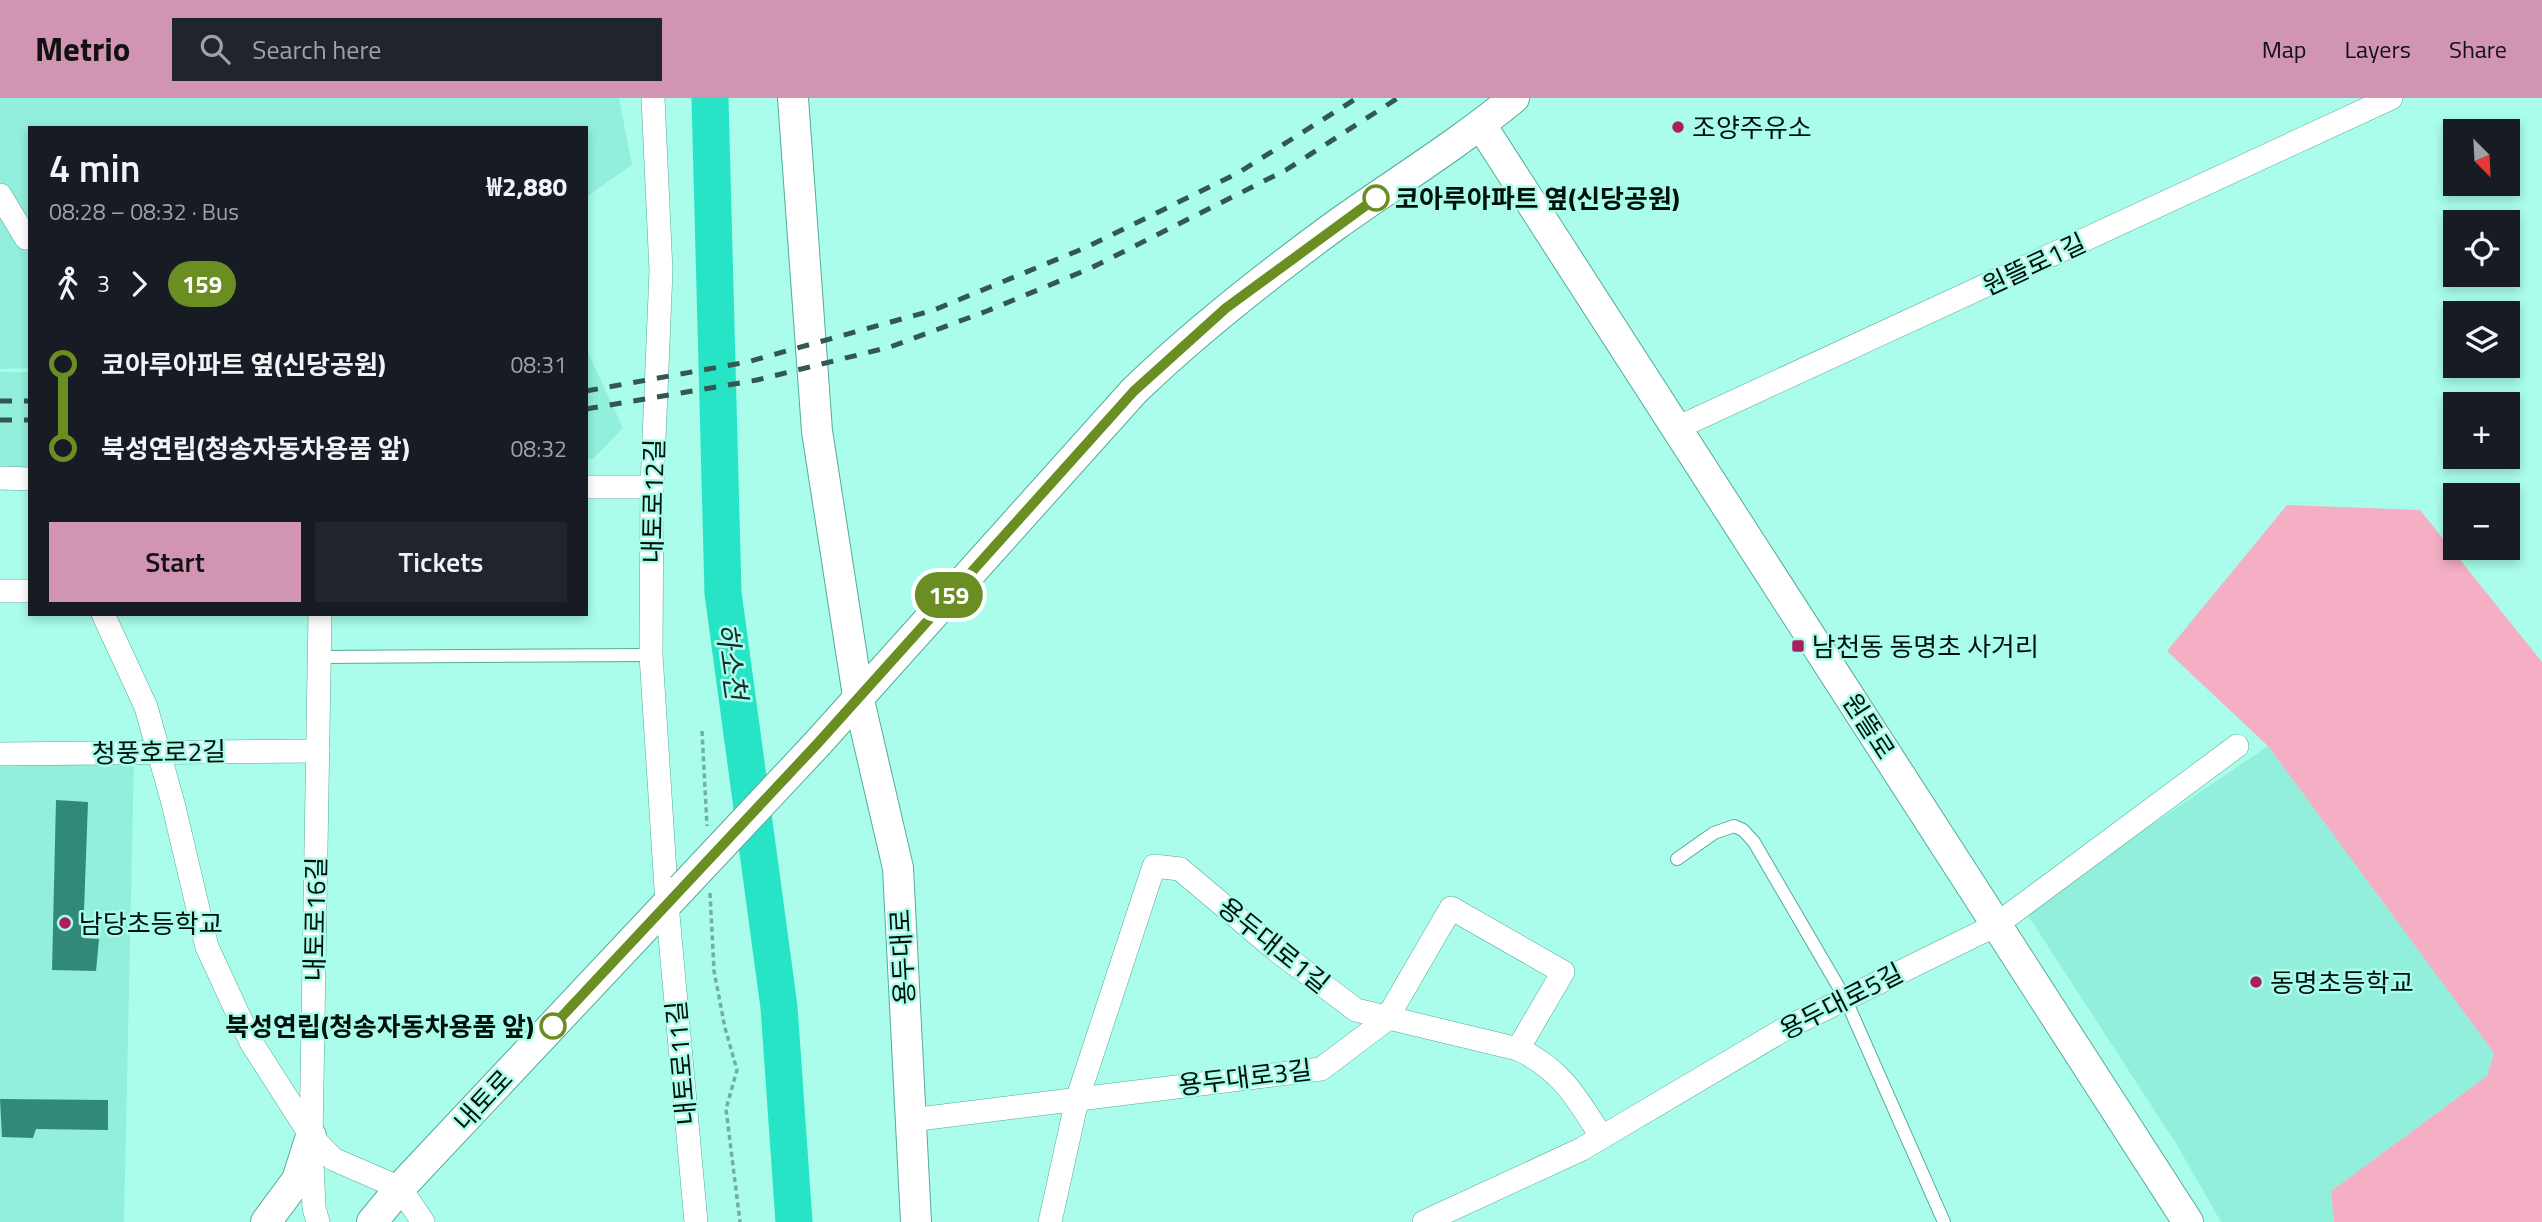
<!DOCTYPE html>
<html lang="en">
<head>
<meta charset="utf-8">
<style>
	:root { --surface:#171b24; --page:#20242c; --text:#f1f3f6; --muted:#9ea1a6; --accent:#d194b2 }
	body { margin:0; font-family:"Titillium Web","Noto Sans KR",sans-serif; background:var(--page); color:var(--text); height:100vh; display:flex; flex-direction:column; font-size:26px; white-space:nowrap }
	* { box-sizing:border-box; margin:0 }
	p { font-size:23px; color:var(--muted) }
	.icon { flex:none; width:38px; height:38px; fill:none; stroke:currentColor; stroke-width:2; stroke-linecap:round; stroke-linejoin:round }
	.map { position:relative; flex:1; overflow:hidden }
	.panel { position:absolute; left:28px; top:28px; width:560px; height:490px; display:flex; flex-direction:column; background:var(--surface); border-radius:0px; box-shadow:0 4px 10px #0003 }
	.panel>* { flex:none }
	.badge { padding:0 14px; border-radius:23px; font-size:24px; line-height:46px }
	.needle { width:46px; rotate:156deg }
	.tools { position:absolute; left:2443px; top:21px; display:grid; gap:14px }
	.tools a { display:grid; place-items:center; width:77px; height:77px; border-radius:0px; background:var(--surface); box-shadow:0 4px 10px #0003; font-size:35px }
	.map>.badge { position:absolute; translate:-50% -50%; box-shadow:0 0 0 4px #fff }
	.legs { display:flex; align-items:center; gap:10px; height:77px; padding:0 21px; font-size:23px }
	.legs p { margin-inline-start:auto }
	.head { display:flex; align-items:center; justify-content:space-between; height:119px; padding:0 21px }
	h1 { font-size:38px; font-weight:600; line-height:52px }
	.cta { display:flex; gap:14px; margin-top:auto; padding:14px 21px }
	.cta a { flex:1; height:80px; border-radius:0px; background:var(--accent); color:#111; font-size:28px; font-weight:600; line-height:80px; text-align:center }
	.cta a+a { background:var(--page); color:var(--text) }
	ul { padding:0 21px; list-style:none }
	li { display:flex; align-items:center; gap:24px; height:84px; font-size:26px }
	li i { display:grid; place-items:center; width:10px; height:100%; margin:0 9px; background:currentColor }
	li i::after { content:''; width:18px; height:18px; margin:-9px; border:5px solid; border-radius:50%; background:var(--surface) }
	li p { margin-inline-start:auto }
	li:first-child i { background:linear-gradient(#0000 50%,currentColor 0) }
	li:last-child i { background:linear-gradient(currentColor 50%,#0000 0) }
	header { display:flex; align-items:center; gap:42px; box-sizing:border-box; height:98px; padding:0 35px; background:var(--accent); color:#111 }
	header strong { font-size:33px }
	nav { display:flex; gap:38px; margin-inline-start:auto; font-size:24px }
	.search { width:490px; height:63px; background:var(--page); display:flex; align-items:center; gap:18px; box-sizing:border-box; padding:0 24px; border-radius:0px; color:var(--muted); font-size:26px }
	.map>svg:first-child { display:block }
	.built { fill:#92efdc }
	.green { fill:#f4afc4 }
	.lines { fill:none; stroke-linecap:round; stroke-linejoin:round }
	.river { stroke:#28e4c7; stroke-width:37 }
	.building { fill:#318979 }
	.service-casing { stroke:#56aa99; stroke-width:14 }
	.minor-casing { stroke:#56aa99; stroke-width:24 }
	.tertiary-casing { stroke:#56aa99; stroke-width:32 }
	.path { stroke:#71afa0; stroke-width:3.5; stroke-dasharray:5 3.5; stroke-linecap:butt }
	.service { stroke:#fff; stroke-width:12 }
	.minor { stroke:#fff; stroke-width:23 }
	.tertiary { stroke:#fff; stroke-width:30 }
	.rail { stroke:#34584f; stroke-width:5; stroke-dasharray:12 12; stroke-linecap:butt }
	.tertiary-bridge-casing { stroke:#56aa99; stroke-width:32; stroke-linecap:butt }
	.tertiary-bridge { stroke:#fff; stroke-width:30 }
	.line-1-casing { stroke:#fff; stroke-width:16 }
	.line-1 { stroke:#6b8e23; stroke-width:10 }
	.poi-dot { fill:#aa1f60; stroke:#a9fdea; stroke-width:2.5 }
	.stop-1-dot { fill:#fff; stroke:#6b8e23; stroke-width:3.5 }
	.labels { text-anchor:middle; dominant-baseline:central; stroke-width:5; stroke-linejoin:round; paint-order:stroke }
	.poi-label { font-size:26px; fill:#00100b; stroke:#a9fdea; text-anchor:start }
	.stop-label { font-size:26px; font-weight:bold; fill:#00100b; stroke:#a9fdea; text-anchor:start }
	.street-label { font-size:26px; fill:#00100b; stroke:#a9fdea }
	.water-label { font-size:28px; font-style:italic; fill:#142f2a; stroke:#a9fdea }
</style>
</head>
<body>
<header>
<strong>Metrio</strong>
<div class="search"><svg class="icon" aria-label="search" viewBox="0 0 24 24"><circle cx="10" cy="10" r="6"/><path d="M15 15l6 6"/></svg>Search here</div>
<nav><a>Map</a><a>Layers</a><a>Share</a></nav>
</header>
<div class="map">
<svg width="2542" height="1124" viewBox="0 0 2542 1124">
	<rect width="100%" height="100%" fill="#a9fdea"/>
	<!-- built -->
	<g class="built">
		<path d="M0,0H619L632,67L586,99V30H30V270L0,271Z"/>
		<path d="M586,250L623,330L593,361H586Z"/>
		<rect x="0" y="274" width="30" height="101"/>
		<path d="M2268,648L2494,955L2487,978L2331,1093L2334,1124H2221L2177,1047L2025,813Z"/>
		<path d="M134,657L124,1124H0V661Z"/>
	</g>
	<!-- green -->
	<path class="green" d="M2287,407L2420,412L2542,564V1124H2334L2331,1093L2487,978L2494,955L2268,648L2167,553Z"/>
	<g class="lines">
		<!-- river -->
		<path class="river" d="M710,0L723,495L779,909L794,1124"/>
	</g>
	<!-- building -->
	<g class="building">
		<path d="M56,702L88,704L83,840L99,841L96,873L52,872Z"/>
		<path d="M0,1001L108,1002V1032L36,1031L33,1040L2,1039Z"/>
	</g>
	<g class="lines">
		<defs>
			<g id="service">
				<path d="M320,559L651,557"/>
				<path d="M1677,761L1714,735L1734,728L1743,732L1754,744L1845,900L1944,1124"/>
			</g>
			<g id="minor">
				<path d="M653,0L661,173L652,389L651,557L667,806L696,1124"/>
				<path d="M0,97L26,140"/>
				<path d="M1677,330L2391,0"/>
				<path d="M0,380L30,381"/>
				<path d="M586,389H652"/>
				<path d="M0,493H30"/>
				<path d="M103,516L146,609L173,705L207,849L251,944L311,1038L333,1061L400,1090L423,1124"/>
				<path d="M0,656L318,653"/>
				<path d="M911,1022L1321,971L1386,922L1451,810L1563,874L1518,951"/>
				<path d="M318,1124L314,1110L311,1042L320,516"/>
				<path d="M1050,1124L1077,1002L1154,768L1180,771L1275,851L1356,912L1518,951C1562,972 1576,999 1601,1038"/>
				<path d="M1424,1124L1582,1051L1788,929L1996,827L2237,648"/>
			</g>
			<g id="tertiary">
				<path d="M793,0L817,333L858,598L898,770L916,1124"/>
				<path d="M1481,27L2188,1124"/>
				<path d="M818,645L1134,293C1197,232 1265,179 1336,127C1395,85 1457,47 1514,0"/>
				<path d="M266,1124L297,1082L311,1038"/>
				<path d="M372,1124L400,1090L682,790"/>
			</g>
		</defs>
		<!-- service casing -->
		<use href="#service" class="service-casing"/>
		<!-- minor casing -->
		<use href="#minor" class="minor-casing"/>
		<!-- tertiary casing -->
		<use href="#tertiary" class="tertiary-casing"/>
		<!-- path -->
		<g class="path">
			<path d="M702,633L707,728"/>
			<path d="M710,795L714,873L725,930L737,972L726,1011L740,1124"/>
		</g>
		<!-- service -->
		<use href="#service" class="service"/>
		<!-- minor -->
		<use href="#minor" class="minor"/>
		<!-- tertiary -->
		<use href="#tertiary" class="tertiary"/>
		<!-- rail -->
		<g class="rail">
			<path d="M586,293L747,264L934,212L1087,149L1238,75L1357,0"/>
			<path d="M0,303H30"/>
			<path d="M586,311L757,282L890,249L987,213L1091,170L1286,72L1398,0"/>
			<path d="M0,322H30"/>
		</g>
		<defs>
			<path id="tertiary-bridge" d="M682,790L818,645"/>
		</defs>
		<!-- tertiary-bridge casing -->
		<use href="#tertiary-bridge" class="tertiary-bridge-casing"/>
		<!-- tertiary-bridge -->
		<use href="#tertiary-bridge" class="tertiary-bridge"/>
	</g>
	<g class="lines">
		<defs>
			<path id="line-1" d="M553,928L818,645L1134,293L1226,210L1376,100"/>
		</defs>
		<!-- line-1 casing -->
		<use href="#line-1" class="line-1-casing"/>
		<!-- line-1 -->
		<use href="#line-1" class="line-1"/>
	</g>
	<!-- markers -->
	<g class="poi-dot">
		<circle cx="1678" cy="29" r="7"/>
		<rect x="1791" y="541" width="14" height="14" rx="3.5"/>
		<circle cx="65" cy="825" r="7"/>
		<circle cx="2256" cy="884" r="7"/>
	</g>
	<g class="stop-1-dot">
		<circle cx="1376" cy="100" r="12"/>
		<circle cx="553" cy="928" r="12"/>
	</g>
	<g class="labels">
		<!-- poi labels -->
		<g class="poi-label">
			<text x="1692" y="29">조양주유소</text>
			<text x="1812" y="548">남천동 동명초 사거리</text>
			<text x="79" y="825">남당초등학교</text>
			<text x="2270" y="884">동명초등학교</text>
		</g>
		<!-- stop labels -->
		<g class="stop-label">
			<text x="1395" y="100">코아루아파트 옆(신당공원)</text>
			<text x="534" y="928" text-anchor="end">북성연립(청송자동차용품 앞)</text>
		</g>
		<!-- street labels -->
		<g class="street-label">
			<text transform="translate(2034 166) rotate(-25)">원뜰로1길</text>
			<text transform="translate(653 403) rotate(-89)">내토로12길</text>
			<text transform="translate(1869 628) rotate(57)">원뜰로</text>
			<text transform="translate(159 654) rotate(-1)">청풍호로2길</text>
			<text transform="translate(315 821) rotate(-89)">내토로16길</text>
			<text transform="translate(1274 847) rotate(39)">용두대로1길</text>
			<text transform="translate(902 859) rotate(-93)">용두대로</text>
			<text transform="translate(1841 903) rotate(-27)">용두대로5길</text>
			<text transform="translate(681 965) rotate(-95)">내토로11길</text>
			<text transform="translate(1245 979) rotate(-7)">용두대로3길</text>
			<text transform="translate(483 1002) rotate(-47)">내토로</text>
		</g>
		<!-- water labels -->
		<g class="water-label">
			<text transform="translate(732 563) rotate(82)">하소천</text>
		</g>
	</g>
</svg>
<div class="tools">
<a><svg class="needle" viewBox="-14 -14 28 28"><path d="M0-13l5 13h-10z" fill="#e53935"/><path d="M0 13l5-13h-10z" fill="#9ea1a6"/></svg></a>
<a><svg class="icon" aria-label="locate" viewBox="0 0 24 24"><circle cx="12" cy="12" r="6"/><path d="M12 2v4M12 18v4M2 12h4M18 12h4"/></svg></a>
<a><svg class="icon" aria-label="layers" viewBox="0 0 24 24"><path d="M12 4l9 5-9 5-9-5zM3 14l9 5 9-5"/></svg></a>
<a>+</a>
<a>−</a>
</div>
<b class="badge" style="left:949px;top:497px;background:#6b8e23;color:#fff">159</b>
<section class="panel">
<div class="head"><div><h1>4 min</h1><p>08:28 – 08:32 · Bus</p></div><b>₩2,880</b></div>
<div class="legs"><svg class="icon" aria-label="walk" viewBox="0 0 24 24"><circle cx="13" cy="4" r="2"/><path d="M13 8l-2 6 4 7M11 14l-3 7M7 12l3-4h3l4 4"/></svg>3<svg class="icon" aria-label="forward" viewBox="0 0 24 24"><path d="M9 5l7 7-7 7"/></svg><b class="badge" style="background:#6b8e23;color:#fff">159</b></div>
<ul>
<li><i style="color:#6b8e23"></i><b>코아루아파트 옆(신당공원)</b><p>08:31</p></li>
<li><i style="color:#6b8e23"></i><b>북성연립(청송자동차용품 앞)</b><p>08:32</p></li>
</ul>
<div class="cta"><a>Start</a><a>Tickets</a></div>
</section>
</div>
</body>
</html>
